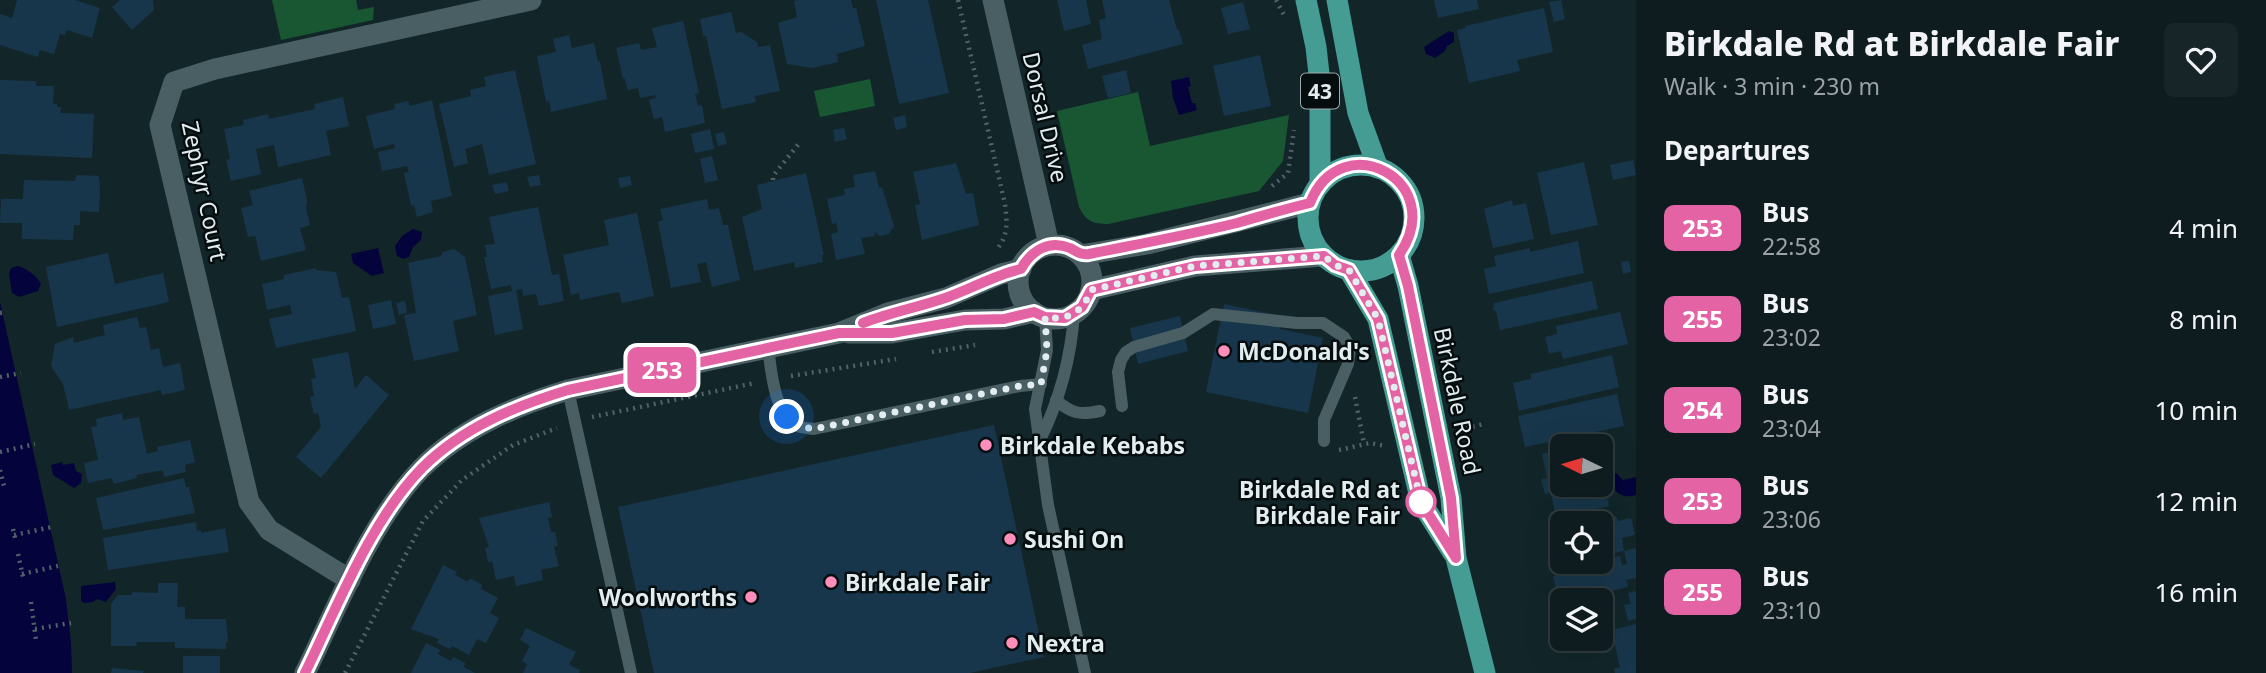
<!DOCTYPE html>
<html lang="en">
<head>
<meta charset="utf-8">
<style>
	:root { --surface:#0e1c20; --page:#172529; --text:#f1f3f6; --muted:#9ba1a5; --line:#2e3a3e }
	body { margin:0; font-family:"Noto Sans",sans-serif; background:var(--page); color:var(--text); height:100vh; display:flex; flex-direction:column; font-size:26px; white-space:nowrap }
	* { box-sizing:border-box; margin:0 }
	p { font-size:23px; color:var(--muted) }
	.icon { flex:none; width:38px; height:38px; fill:none; stroke:currentColor; stroke-width:2; stroke-linecap:round; stroke-linejoin:round }
	.map { position:relative; flex:1; overflow:hidden }
	.drawer { display:flex; flex-direction:column; background:var(--surface); width:630px }
	.drawer>* { flex:none }
	.badge { padding:0 14px; border-radius:10px; font-size:24px; line-height:46px }
	.needle { width:46px; rotate:275deg }
	.buttons { position:absolute; left:1550px; top:434px; display:grid; gap:14px }
	.buttons a { display:grid; place-items:center; width:63px; height:63px; border-radius:10px; background:var(--surface); box-shadow:0 7px 28px #0002,0 0 0 2px var(--line); font-size:35px }
	.you { position:absolute; width:35px; height:35px; margin:-18px; border:5px solid #fff; border-radius:50%; background:#1a73e8; box-shadow:0 0 0 10px #1a73e833 }
	.map>.badge { position:absolute; translate:-50% -50%; box-shadow:0 0 0 4px #fff }
	h2 { padding:0 28px; font-size:26px; line-height:63px }
	.round { display:grid; place-items:center; flex:none; width:74px; height:74px; border-radius:10px; background:var(--page) }
	.headline { display:flex; align-items:center; justify-content:space-between; height:119px; padding:0 28px }
	h1 { font-size:33px; font-weight:800; line-height:52px }
	ul { padding:0; list-style:none }
	li { display:flex; align-items:center; gap:21px; height:91px; padding:0 28px }
	li div { flex:1 }
	li b { display:block; font-size:26px }
	li em { font-style:normal }
	li .badge { min-width:77px; font-weight:700; text-align:center }
	main { display:flex; flex:1; min-height:0 }
	.map>svg:first-child { display:block }
	.green { fill:#185732 }
	.water { fill:#04033b }
	.building { fill:#18364b }
	.lines { fill:none; stroke-linecap:round; stroke-linejoin:round }
	.path { stroke:#506265; stroke-width:4.5; stroke-dasharray:2 5; stroke-linecap:butt }
	.lane { stroke:#495f63; stroke-width:12 }
	.street { stroke:#495f63; stroke-width:21 }
	.primary { stroke:#449c92; stroke-width:21 }
	.line-casing { stroke:#fff; stroke-width:16 }
	.line { stroke:#e463a4; stroke-width:10 }
	.walk { stroke:#e1edef; stroke-width:7; stroke-dasharray:0 12.6 }
	.poi-dot { fill:#ff8eba; stroke:#060d0f; stroke-width:2.5 }
	.stop-dot { fill:#fff; stroke:#e463a4; stroke-width:3.5 }
	.labels { text-anchor:middle; dominant-baseline:central; stroke-width:5; stroke-linejoin:round; paint-order:stroke }
	.shield { fill:#060d0f; stroke:#9faaac; stroke-width:2 }
	.shield-label { font-size:21px; font-weight:bold; fill:#e1edef }
	.street-label { font-size:23px; fill:#e1edef; stroke:#060d0f }
	.poi-label { font-size:23px; font-weight:bold; fill:#e1edef; stroke:#060d0f; text-anchor:start }
	.stop-label { font-size:23px; font-weight:bold; fill:#e1edef; stroke:#060d0f; text-anchor:end }
</style>
</head>
<body>
<main>
<div class="map">
<svg width="1636" height="673" viewBox="0 0 1636 673">
	<rect width="100%" height="100%" fill="#12262a"/>
	<!-- green -->
	<g class="green">
		<path d="M272,0H356L358,10L374,7L373,20L281,40Z"/>
		<path d="M870,79L875,106L820,117L814,91Z"/>
		<path d="M1138,92L1150,146L1289,115L1283,161L1259,191L1108,224C1092,224 1086,221 1079,207L1057,111Z"/>
	</g>
	<!-- water -->
	<g class="water">
		<path d="M1449,31L1454,33V42L1447,46L1445,51L1435,58L1426,54L1424,47Z"/>
		<path d="M1189,77L1191,86L1188,87L1192,103H1195L1197,110L1179,115L1173,98L1171,81Z"/>
		<path d="M413,229L422,232L421,240L413,247L409,257L403,259L397,256L395,246L402,236Z"/>
		<path d="M378,248L384,273L372,276L353,263L351,254Z"/>
		<path d="M18,266C26,268 37,276 41,284L38,291L19,297L12,293L9,274L11,268Z"/>
		<path d="M0,302L66,599L71,643L72,673H0Z"/>
		<path d="M62,462L63,465L74,463L76,471L82,474L81,483L74,488L53,475L51,465Z"/>
		<path d="M1616,473L1623,480L1636,477V495C1620,500 1612,490 1609,476Z"/>
		<path d="M115,582L116,589L106,602L97,599L93,602L84,603L81,601V586Z"/>
	</g>
	<!-- building -->
	<g class="building">
		<path d="M17,0H75L100,8L92,38L67,30L65,35L60,34L54,54L40,50L38,57L0,45V14L12,18Z"/>
		<path d="M120,0H153L154,10L132,30L112,7Z"/>
		<path d="M798,0H851L853,8H856L865,46L837,54L838,62L813,68L787,64L778,23L797,17L794,1Z"/>
		<path d="M876,0H928L949,93L899,104Z"/>
		<path d="M1057,0H1086L1091,24L1064,31Z"/>
		<path d="M1102,0H1169L1177,30H1179L1183,44L1088,69L1082,45L1102,39L1099,20L1106,18Z"/>
		<path d="M1434,0H1477L1479,9L1438,18Z"/>
		<path d="M1561,0L1565,19L1554,22L1549,2Z"/>
		<path d="M1243,2L1250,29L1228,34L1221,8Z"/>
		<path d="M1544,8L1553,52L1517,60L1520,71L1469,83L1457,30L1466,28L1465,26Z"/>
		<path d="M731,12L736,33L741,32L757,42L758,47L770,45L780,91L755,96L756,102L722,109L706,36H703L700,19Z"/>
		<path d="M683,21L699,93L695,94L698,106L702,105L705,123L665,132L662,117L654,119L649,100L656,98L655,95L640,98L638,88L628,90L625,79H623L616,48L639,43L641,50L657,47L652,28Z"/>
		<path d="M569,35L572,48L594,43L598,62L600,61L607,99L551,112L549,101L546,102L537,56L556,52L553,39Z"/>
		<path d="M1260,55L1271,106L1224,116L1213,66Z"/>
		<path d="M515,70L536,164L489,175L482,144L465,149L468,163L454,167L439,104L471,96L470,90L486,86L484,77Z"/>
		<path d="M1126,70L1131,93L1108,98L1102,76Z"/>
		<path d="M0,80L36,81V86H54L53,104H57V107H61L60,113L94,114L92,158L0,154Z"/>
		<path d="M343,97L349,126L326,131L331,155L278,167L274,145L256,149L261,174L231,181L226,160L230,159L224,129L244,125L243,120L268,114L269,119L315,109L314,104Z"/>
		<path d="M432,100L452,196L431,201L433,212L417,217L414,205L411,206L404,173L409,172L407,166L382,171L378,152L395,148L394,144L374,149L366,116L395,109L394,104L408,101L410,106Z"/>
		<path d="M905,115L907,127L896,130L893,118Z"/>
		<path d="M844,128L847,139L835,142L833,130Z"/>
		<path d="M710,129L714,149L695,153L691,134Z"/>
		<path d="M724,132L727,144L718,146L715,134Z"/>
		<path d="M712,156L718,180L705,183L700,159Z"/>
		<path d="M1633,160L1636,175L1613,180L1610,165Z"/>
		<path d="M1584,162L1598,225L1551,235L1537,173Z"/>
		<path d="M956,163L966,194L973,193L979,225L922,240L915,205L920,204L913,172Z"/>
		<path d="M875,171L879,188L882,187L894,226L889,234L880,236L874,232L875,236L861,238L865,254L836,260L831,234L838,232L836,223L832,224L827,199L845,195L844,189L855,187L853,175Z"/>
		<path d="M806,173L824,255H822L823,262L795,268L794,262L754,271L742,217L762,209L757,185Z"/>
		<path d="M76,175L99,176L100,187L99,212L80,211V225H74L73,240L22,239V223H0L1,199H23L24,180L75,181Z"/>
		<path d="M539,175L541,185L530,187L527,177Z"/>
		<path d="M630,176L632,185L620,188L618,178Z"/>
		<path d="M302,178L307,200L306,208L310,225L300,228L306,250L261,261L255,236L248,237L241,208L253,205L249,191Z"/>
		<path d="M507,182L509,191L495,194L492,185Z"/>
		<path d="M707,199L709,210L719,208L723,225H728L740,280L712,287L706,262L697,264L701,282L671,288L658,222L663,220L660,209Z"/>
		<path d="M1512,200L1513,206L1526,203L1534,239L1493,248L1484,209Z"/>
		<path d="M538,207L552,275L559,274L564,301L539,306L536,294L523,296L522,289L516,290L523,329L495,335L488,296L512,291L511,285L491,289L484,257H487L485,245L495,244L489,217Z"/>
		<path d="M637,213L654,296L622,303L619,292L580,300L579,293L571,295L563,255L609,245L604,220Z"/>
		<path d="M1578,241L1584,273L1489,294L1484,269L1496,266L1494,256L1530,248V252Z"/>
		<path d="M454,249L465,257L477,315L453,321L459,351L414,361L404,315L416,313L408,263L441,256L443,252Z"/>
		<path d="M108,253L115,284L163,273L169,302L57,327L46,267Z"/>
		<path d="M1629,261L1631,272L1623,274L1621,262Z"/>
		<path d="M316,268V270L336,272L342,298L349,297L356,331L276,348L269,319L292,314L290,305L267,310L262,284L284,279V275Z"/>
		<path d="M1592,281L1598,309L1500,330L1496,311L1493,310L1494,303Z"/>
		<path d="M391,300L396,324L373,329L368,305Z"/>
		<path d="M405,301L407,313L399,315L396,303Z"/>
		<path d="M1224,304L1282,316L1280,329L1323,338L1308,413L1206,392Z"/>
		<path d="M1620,312L1628,344L1563,359L1561,351L1549,354L1545,337L1557,334L1556,326Z"/>
		<path d="M1180,316L1188,351L1138,364L1130,328Z"/>
		<path d="M137,317L140,328L146,327L151,350L159,348L163,367L180,363L185,390L162,395L161,390L69,410L63,384L51,366L55,344L73,337L74,343L105,335L103,325Z"/>
		<path d="M348,352L355,389L366,375L389,395L321,478L296,457L321,427L318,413L314,414L310,397L314,396L311,379L316,378L312,359Z"/>
		<path d="M1612,355L1619,387L1519,411L1513,383L1531,379V374Z"/>
		<path d="M1617,394L1624,426L1525,447L1518,416Z"/>
		<path d="M122,413L123,420L139,417L147,454L158,451L157,447L190,440L195,462L185,465L186,472L164,477L163,470L136,475L137,478L114,484L112,478L88,483L84,463L98,460L91,427L97,426L96,419Z"/>
		<path d="M994,425L1044,657L970,673H654L618,507Z"/>
		<path d="M1563,449V485H1601L1602,474L1609,506L1556,518L1551,493L1545,494L1541,479L1547,478L1542,454Z"/>
		<path d="M184,478L186,487H189L195,513L103,530L96,498Z"/>
		<path d="M549,502L552,517L548,518L551,532H555L558,546L554,547L559,566L541,570L543,580L516,586L514,576L496,580L492,561L488,562L485,548L489,547L479,518Z"/>
		<path d="M1616,516L1618,521L1631,518L1635,535L1622,538L1624,551L1601,556V523L1590,522Z"/>
		<path d="M196,522L197,531L201,530V533L225,528L229,552L108,570L103,538Z"/>
		<path d="M1563,528V553L1559,554L1554,530Z"/>
		<path d="M1636,548V578L1626,580L1628,587L1572,600H1563L1559,603L1553,576L1566,573L1564,569L1620,556L1622,565L1627,564L1624,551Z"/>
		<path d="M443,565L457,572L455,575L468,582L470,578L482,585L481,589L498,598L490,613L499,618L486,643L477,639L469,655L452,646L450,649L437,643L439,639L411,629Z"/>
		<path d="M158,583H178L177,607H185V619H226L228,642H226V649L175,648V642H137L136,646H111V604L118,595H132V592L158,593Z"/>
		<path d="M1636,591V619L1628,621L1624,605L1631,604L1628,593Z"/>
		<path d="M1636,624V673H1615L1614,669L1620,667L1611,630Z"/>
		<path d="M526,628L576,652L569,665L580,670L579,673H523L527,664L522,661L530,646L520,640Z"/>
		<path d="M426,643L440,650L438,654L451,661L453,657L465,663L464,667L475,673H411Z"/>
		<rect x="183" y="656" width="37" height="17"/>
		<path d="M112,668L144,671L143,673H111Z"/>
	</g>
	<g class="lines">
		<!-- path -->
		<g class="path">
			<path d="M958,0L1005,204C1007,221 1009,236 996,250"/>
			<path d="M1276,0L1284,15"/>
			<path d="M773,180V176L801,141"/>
			<path d="M1272,186L1288,173L1294,130"/>
			<path d="M0,313L6,312"/>
			<path d="M932,352L975,345"/>
			<path d="M791,376L896,359"/>
			<path d="M0,377L21,373"/>
			<path d="M1355,397L1364,444"/>
			<path d="M592,417L755,383"/>
			<path d="M1459,430L1484,424"/>
			<path d="M1339,450L1370,443L1385,446"/>
			<path d="M0,452L35,444"/>
			<path d="M0,470L4,486"/>
			<path d="M13,529L16,542"/>
			<path d="M14,535L52,527"/>
			<path d="M18,554L23,577"/>
			<path d="M22,574L58,566"/>
			<path d="M31,602L36,640"/>
			<path d="M35,629L71,623"/>
			<path d="M345,673L423,521L462,480L513,445L557,428"/>
		</g>
		<!-- lane -->
		<g class="lane">
			<path d="M1045,317L1047,350L1035,409L1048,505L1085,673"/>
			<path d="M768,347C771,370 774,414 797,426C802,428 809,428 814,429L1020,386L1041,384"/>
			<path d="M568,390L631,673"/>
			<path d="M1056,400C1072,414 1080,415 1100,411"/>
			<path d="M1122,406L1118,372L1121,360L1126,352L1134,347L1183,333L1213,314L1297,323H1323L1344,337L1350,347L1348,364L1324,420V441"/>
			<path d="M1040,440C1059,401 1071,357 1074,314"/>
		</g>
		<!-- street -->
		<g class="street">
			<path d="M993,0L1049,245"/>
			<circle cx="1055" cy="282" r="37"/>
			<path d="M1081,255L1147,244L1310,203"/>
			<path d="M1091,290L1195,266L1323,256"/>
			<path d="M849,333H892L965,320L1004,319L1034,312"/>
			<path d="M350,580L269,530L249,502L160,125L174,82L215,69L531,0"/>
			<path d="M305,673C337,608 371,520 422,468C462,428 515,406 568,390L839,333L888,313L946,298L1001,274L1021,269"/>
		</g>
		<!-- primary -->
		<g class="primary">
			<path d="M1306,0L1316,47L1320,83V184"/>
			<path d="M1337,0L1358,113L1378,168"/>
			<circle cx="1361" cy="218" r="53"/>
			<path d="M1399,255L1408,286L1451,498L1456,558L1485,673"/>
			<path d="M1349,270L1378,319L1421,502L1453,553"/>
		</g>
	</g>
	<g class="lines">
		<defs>
			<path id="line" d="M305,673C337,607 371,520 422,468C462,428 515,406 568,390L839,333H892L965,320L1004,319L1034,312L1045,317L1065,318L1082,307L1091,290L1195,266L1324,256L1335,265L1349,270L1378,319L1421,502L1456,558L1451,498L1408,286L1399,255C1450,181 1341,124 1310,203C1285,209 1261,216 1237,223C1188,235 1139,244 1089,254C1080,255 1078,252 1070,248C1049,239 1031,251 1021,269C995,275 973,288 948,297C920,307 891,312 863,323"/>
		</defs>
		<!-- line casing -->
		<use href="#line" class="line-casing"/>
		<!-- line -->
		<use href="#line" class="line"/>
		<!-- walk -->
		<path class="walk" d="M787,417L797,426L814,429L1020,386L1041,384L1047,350L1045,317C1068,321 1083,312 1091,290L1195,266L1324,256L1335,265L1349,270L1378,319L1421,502"/>
	</g>
	<!-- markers -->
	<g class="poi-dot">
		<circle cx="1224" cy="351" r="7"/>
		<circle cx="986" cy="445" r="7"/>
		<circle cx="1010" cy="539" r="7"/>
		<circle cx="831" cy="582" r="7"/>
		<circle cx="751" cy="597" r="7"/>
		<circle cx="1012" cy="643" r="7"/>
	</g>
	<circle class="stop-dot" cx="1421" cy="502" r="14"/>
	<g class="labels">
		<!-- shield labels -->
		<rect class="shield" x="1301" y="73.5" width="38" height="35" rx="5"/>
		<g class="shield-label">
			<text x="1320" y="91">43</text>
		</g>
		<!-- street labels -->
		<g class="street-label">
			<text transform="translate(1046 117) rotate(77)">Dorsal Drive</text>
			<text transform="translate(205 191) rotate(78)">Zephyr Court</text>
			<text transform="translate(1458 401) rotate(78)">Birkdale Road</text>
		</g>
		<!-- poi labels -->
		<g class="poi-label">
			<text x="1238" y="351">McDonald's</text>
			<text x="1000" y="445">Birkdale Kebabs</text>
			<text x="1024" y="539">Sushi On</text>
			<text x="845" y="582">Birkdale Fair</text>
			<text x="737" y="597" text-anchor="end">Woolworths</text>
			<text x="1026" y="643">Nextra</text>
		</g>
		<!-- stop labels -->
		<g class="stop-label">
			<text x="1400" y="489">Birkdale Rd at<tspan x="1400" dy="26">Birkdale Fair</tspan></text>
		</g>
	</g>
</svg>
<div class="buttons">
<a><svg class="needle" viewBox="-14 -14 28 28"><path d="M0-13l5 13h-10z" fill="#e53935"/><path d="M0 13l5-13h-10z" fill="#9ba1a5"/></svg></a>
<a><svg class="icon" aria-label="locate" viewBox="0 0 24 24"><circle cx="12" cy="12" r="6"/><path d="M12 2v4M12 18v4M2 12h4M18 12h4"/></svg></a>
<a><svg class="icon" aria-label="layers" viewBox="0 0 24 24"><path d="M12 4l9 5-9 5-9-5zM3 14l9 5 9-5"/></svg></a>
</div>
<div class="you" style="left:787px;top:417px"></div>
<b class="badge" style="left:662px;top:370px;background:#e463a4;color:#fff">253</b>
</div>
<section class="drawer">
<div class="headline"><div><h1>Birkdale Rd at Birkdale Fair</h1><p>Walk · 3 min · 230 m</p></div><a class="round"><svg class="icon" aria-label="heart" viewBox="0 0 24 24"><path d="M12 20l-8-8c-3-5 5-10 8-4 3-6 11-1 8 4z"/></svg></a></div>
<h2>Departures</h2>
<ul>
<li><span class="badge" style="background:#e463a4;color:#fff">253</span><div><b>Bus</b><p>22:58</p></div><em>4 min</em></li>
<li><span class="badge" style="background:#e463a4;color:#fff">255</span><div><b>Bus</b><p>23:02</p></div><em>8 min</em></li>
<li><span class="badge" style="background:#e463a4;color:#fff">254</span><div><b>Bus</b><p>23:04</p></div><em>10 min</em></li>
<li><span class="badge" style="background:#e463a4;color:#fff">253</span><div><b>Bus</b><p>23:06</p></div><em>12 min</em></li>
<li><span class="badge" style="background:#e463a4;color:#fff">255</span><div><b>Bus</b><p>23:10</p></div><em>16 min</em></li>
</ul>
</section>
</main>
</body>
</html>
